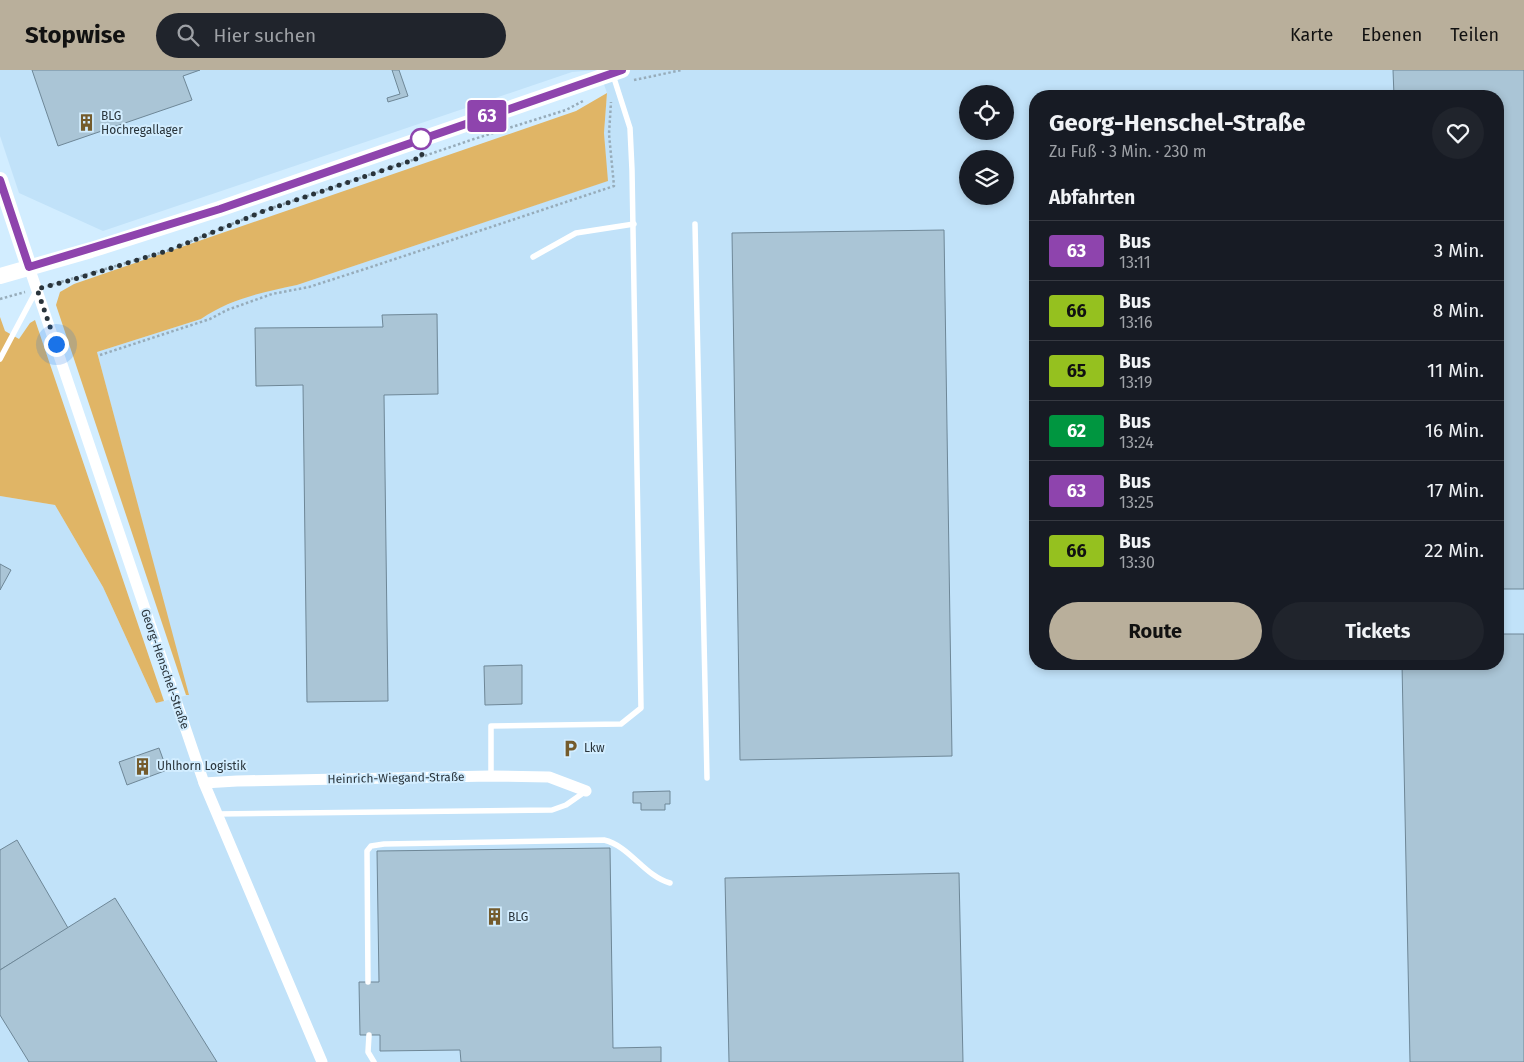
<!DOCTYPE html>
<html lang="de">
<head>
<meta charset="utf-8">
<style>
	:root { --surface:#171b24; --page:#20242c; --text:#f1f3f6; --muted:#9ea1a6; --line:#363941; --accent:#b9af9b }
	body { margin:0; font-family:"Fira Sans",sans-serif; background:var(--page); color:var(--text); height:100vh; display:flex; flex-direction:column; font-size:19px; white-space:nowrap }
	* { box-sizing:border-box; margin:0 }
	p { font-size:16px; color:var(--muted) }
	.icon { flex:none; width:28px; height:28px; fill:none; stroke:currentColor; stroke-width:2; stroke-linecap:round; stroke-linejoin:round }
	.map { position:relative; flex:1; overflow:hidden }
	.sheet { position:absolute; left:1029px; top:20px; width:475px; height:580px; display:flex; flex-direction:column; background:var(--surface); border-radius:20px; box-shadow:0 2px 8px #0003 }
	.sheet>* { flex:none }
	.badge { padding:0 10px; border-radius:4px; font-size:18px; line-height:32px }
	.buttons { position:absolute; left:959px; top:15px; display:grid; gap:10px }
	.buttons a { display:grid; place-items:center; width:55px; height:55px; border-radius:50%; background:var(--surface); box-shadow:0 2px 8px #0003; font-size:25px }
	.you { position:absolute; width:25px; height:25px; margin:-12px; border:4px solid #fff; border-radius:50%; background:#1a73e8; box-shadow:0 0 0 8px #1a73e833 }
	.map>.badge { position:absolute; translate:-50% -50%; box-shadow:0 0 0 2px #fff }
	h2 { padding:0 20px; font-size:19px; line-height:45px }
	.round { display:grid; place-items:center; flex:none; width:52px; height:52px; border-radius:26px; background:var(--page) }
	.overview { display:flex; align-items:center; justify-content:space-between; height:85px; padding:0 20px }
	h1 { font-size:24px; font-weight:700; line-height:38px }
	.action { display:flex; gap:10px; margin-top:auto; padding:10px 20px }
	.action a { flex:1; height:58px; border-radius:30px; background:var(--accent); color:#111; font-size:20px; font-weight:700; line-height:58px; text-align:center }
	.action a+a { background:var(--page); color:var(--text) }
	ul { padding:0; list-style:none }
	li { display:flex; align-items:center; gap:15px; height:60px; padding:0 20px; border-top:1px solid var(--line) }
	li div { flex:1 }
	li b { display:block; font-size:19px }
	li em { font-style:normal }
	li .badge { min-width:55px; font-weight:700; text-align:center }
	header { display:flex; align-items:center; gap:30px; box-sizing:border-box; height:70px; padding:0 25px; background:var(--accent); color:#111 }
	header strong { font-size:24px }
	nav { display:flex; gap:28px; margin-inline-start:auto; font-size:18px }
	.search { width:350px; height:45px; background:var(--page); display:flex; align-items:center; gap:12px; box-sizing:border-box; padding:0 18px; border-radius:28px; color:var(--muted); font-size:19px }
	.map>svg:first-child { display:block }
	.built { fill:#c1e2f9; fill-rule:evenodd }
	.green { fill:#e0b566 }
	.building { fill:#aac5d6; stroke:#6e8797 }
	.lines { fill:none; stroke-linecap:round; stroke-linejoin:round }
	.path { stroke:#97acba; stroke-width:2.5; stroke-dasharray:2.5 2.5; stroke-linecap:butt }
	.lane { stroke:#fff; stroke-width:5.5 }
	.street { stroke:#fff; stroke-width:11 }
	.secondary { stroke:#fff; stroke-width:16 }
	.line-casing { stroke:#fff; stroke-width:11 }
	.line { stroke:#8e44ad; stroke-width:8 }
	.walk { stroke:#29343b; stroke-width:5; stroke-dasharray:0 9 }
	.stop-dot { fill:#fff; stroke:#8e44ad; stroke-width:2.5 }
	.labels { text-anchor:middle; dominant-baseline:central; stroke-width:4; stroke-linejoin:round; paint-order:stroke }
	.poi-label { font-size:12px; fill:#29343b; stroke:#d2edff; text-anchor:start }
	.street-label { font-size:12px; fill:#29343b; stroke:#d2edff }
</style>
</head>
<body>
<header>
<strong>Stopwise</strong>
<div class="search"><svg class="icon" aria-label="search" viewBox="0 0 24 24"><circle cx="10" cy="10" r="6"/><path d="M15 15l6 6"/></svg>Hier suchen</div>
<nav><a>Karte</a><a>Ebenen</a><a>Teilen</a></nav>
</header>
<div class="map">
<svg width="1524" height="992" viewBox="0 0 1524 992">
	<rect width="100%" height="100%" fill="#d2edff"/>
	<!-- built -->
	<g class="built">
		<path d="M0,0H597L572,2L103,161L19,123L0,66Z"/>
		<path d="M599,0H1524V992H0V426L55,435L103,517L156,633L188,625L97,282L201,249L216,239L256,223L297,215L607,111L604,63L607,23ZM968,24H1005V61H968ZM1035,26H1498V594H1035ZM968,89H1005V126H968Z"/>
	</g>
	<!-- green -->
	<g class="green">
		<path d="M607,23L604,63L608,111L297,215C263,222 230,229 201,249L97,282L189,625H186L56,235L60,222L74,214L576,41Z"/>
		<path d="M0,247L5,261L19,269L30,253L35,250L164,631L156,633L103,517L55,435L0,426Z"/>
	</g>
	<!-- building -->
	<g class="building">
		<path d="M32,0H200L183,6L192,30L58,76Z"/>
		<path d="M392,0H399L408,26L388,32L387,28L400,24Z"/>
		<path d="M1393,0H1524V519H1498V26H1394Z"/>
		<path d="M944,160L952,686L740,690L732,163Z"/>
		<path d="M437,244L438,324L384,325L388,631L307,632L303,315L256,316L255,258L383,257L382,245Z"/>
		<path d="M0,494L11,500L0,520Z"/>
		<path d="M1498,564H1524V992H1410L1402,594H1498Z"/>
		<path d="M522,595V634L485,635L484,596Z"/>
		<path d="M159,678L167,700L127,715L119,692Z"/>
		<path d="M670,721V734H665V740H641V733H633V722Z"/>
		<path d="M17,770L68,858L0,900V780Z"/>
		<path d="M610,778L613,978L661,977V992H461L460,980L380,981V965H360L359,912H379L377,781Z"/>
		<path d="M959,803L963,992H729L725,808Z"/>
		<path d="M115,828L217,992H29L0,945V900Z"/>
	</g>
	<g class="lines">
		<!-- path -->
		<g class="path">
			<path d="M634,10L682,0"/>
			<path d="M47,216L170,180L263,141L474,69L566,40L583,31"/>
			<path d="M0,229L25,222"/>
			<path d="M100,285L210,249L227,240L272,224L309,217L368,198L614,116L609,64L611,32"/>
		</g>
		<!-- lane -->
		<g class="lane">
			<path d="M695,154L707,708"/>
			<path d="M533,187L576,163L634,154"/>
			<path d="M0,289L36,221"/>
			<path d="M491,706V656L621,654L641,638L632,100L630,58L613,5"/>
			<path d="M217,744L552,740L566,735L586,721"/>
			<path d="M368,912L367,781L371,776L384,774L604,770C630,776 644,806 670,813"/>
			<path d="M369,965L368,982L374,992"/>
		</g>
		<!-- street -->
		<g class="street">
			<path d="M29,197L204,713L322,992"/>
			<path d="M204,713L237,711L491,706L549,707L586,721"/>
		</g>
		<!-- secondary -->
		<g class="secondary">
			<path d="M0,110L29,197"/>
			<path d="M0,206L91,180L219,139L622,0"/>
		</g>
	</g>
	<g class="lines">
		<defs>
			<path id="line" d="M0,110L29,197L220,139L622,0"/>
		</defs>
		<!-- line casing -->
		<use href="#line" class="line-casing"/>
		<!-- line -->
		<use href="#line" class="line"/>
		<!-- walk -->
		<path class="walk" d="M56,274L37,219L75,209L170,180L264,141L422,87L421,69"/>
	</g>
	<!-- icons -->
	<defs>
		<symbol id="building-bare" viewBox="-9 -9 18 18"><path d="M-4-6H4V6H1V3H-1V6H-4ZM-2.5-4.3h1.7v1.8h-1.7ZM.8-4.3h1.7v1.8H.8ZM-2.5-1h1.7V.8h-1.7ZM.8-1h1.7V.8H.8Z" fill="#745b2c" stroke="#d2edff" stroke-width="2.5" paint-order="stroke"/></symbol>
		<symbol id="parking-bare" viewBox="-9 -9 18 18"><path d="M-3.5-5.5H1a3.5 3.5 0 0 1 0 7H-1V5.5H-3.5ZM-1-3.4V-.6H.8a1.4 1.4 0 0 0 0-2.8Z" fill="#745b2c" stroke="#d2edff" stroke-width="2.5" paint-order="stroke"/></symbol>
	</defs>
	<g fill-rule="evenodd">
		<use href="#building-bare" x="74" y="40" width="25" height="25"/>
		<use href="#parking-bare" x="558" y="666" width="25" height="25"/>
		<use href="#building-bare" x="130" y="684" width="25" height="25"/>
		<use href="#building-bare" x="482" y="834" width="25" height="25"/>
	</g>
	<!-- markers -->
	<circle class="stop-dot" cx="421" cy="69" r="10"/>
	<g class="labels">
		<!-- poi labels -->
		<g class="poi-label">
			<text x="101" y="46">BLG<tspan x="101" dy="14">Hochregallager</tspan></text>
			<text x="584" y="678">Lkw</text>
			<text x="157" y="696">Uhlhorn Logistik</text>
			<text x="508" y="847">BLG</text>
		</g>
		<!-- street labels -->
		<g class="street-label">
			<text transform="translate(165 599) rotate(71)">Georg-Henschel-Straße</text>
			<text transform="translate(396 708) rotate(-1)">Heinrich-Wiegand-Straße</text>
		</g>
	</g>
</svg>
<div class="buttons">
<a><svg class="icon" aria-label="locate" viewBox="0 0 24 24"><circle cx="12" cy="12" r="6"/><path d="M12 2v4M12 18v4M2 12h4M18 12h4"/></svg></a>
<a><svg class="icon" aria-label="layers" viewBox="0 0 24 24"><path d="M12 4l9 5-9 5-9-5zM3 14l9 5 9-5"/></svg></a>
</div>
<div class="you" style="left:56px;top:274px"></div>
<b class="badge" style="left:487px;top:46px;background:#8e44ad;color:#fff">63</b>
<section class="sheet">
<div class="overview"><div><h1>Georg-Henschel-Straße</h1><p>Zu Fuß · 3 Min. · 230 m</p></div><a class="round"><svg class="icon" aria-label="heart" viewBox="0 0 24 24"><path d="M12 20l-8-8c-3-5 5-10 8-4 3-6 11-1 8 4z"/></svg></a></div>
<h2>Abfahrten</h2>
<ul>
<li><span class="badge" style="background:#8e44ad;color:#fff">63</span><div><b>Bus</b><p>13:11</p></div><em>3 Min.</em></li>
<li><span class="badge" style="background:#95c11f;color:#111">66</span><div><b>Bus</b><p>13:16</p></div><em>8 Min.</em></li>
<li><span class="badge" style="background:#95c11f;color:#111">65</span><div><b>Bus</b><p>13:19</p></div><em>11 Min.</em></li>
<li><span class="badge" style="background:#009640;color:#fff">62</span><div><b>Bus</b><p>13:24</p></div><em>16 Min.</em></li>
<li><span class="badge" style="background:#8e44ad;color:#fff">63</span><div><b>Bus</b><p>13:25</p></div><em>17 Min.</em></li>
<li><span class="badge" style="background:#95c11f;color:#111">66</span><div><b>Bus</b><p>13:30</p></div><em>22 Min.</em></li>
</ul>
<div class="action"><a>Route</a><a>Tickets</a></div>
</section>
</div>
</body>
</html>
